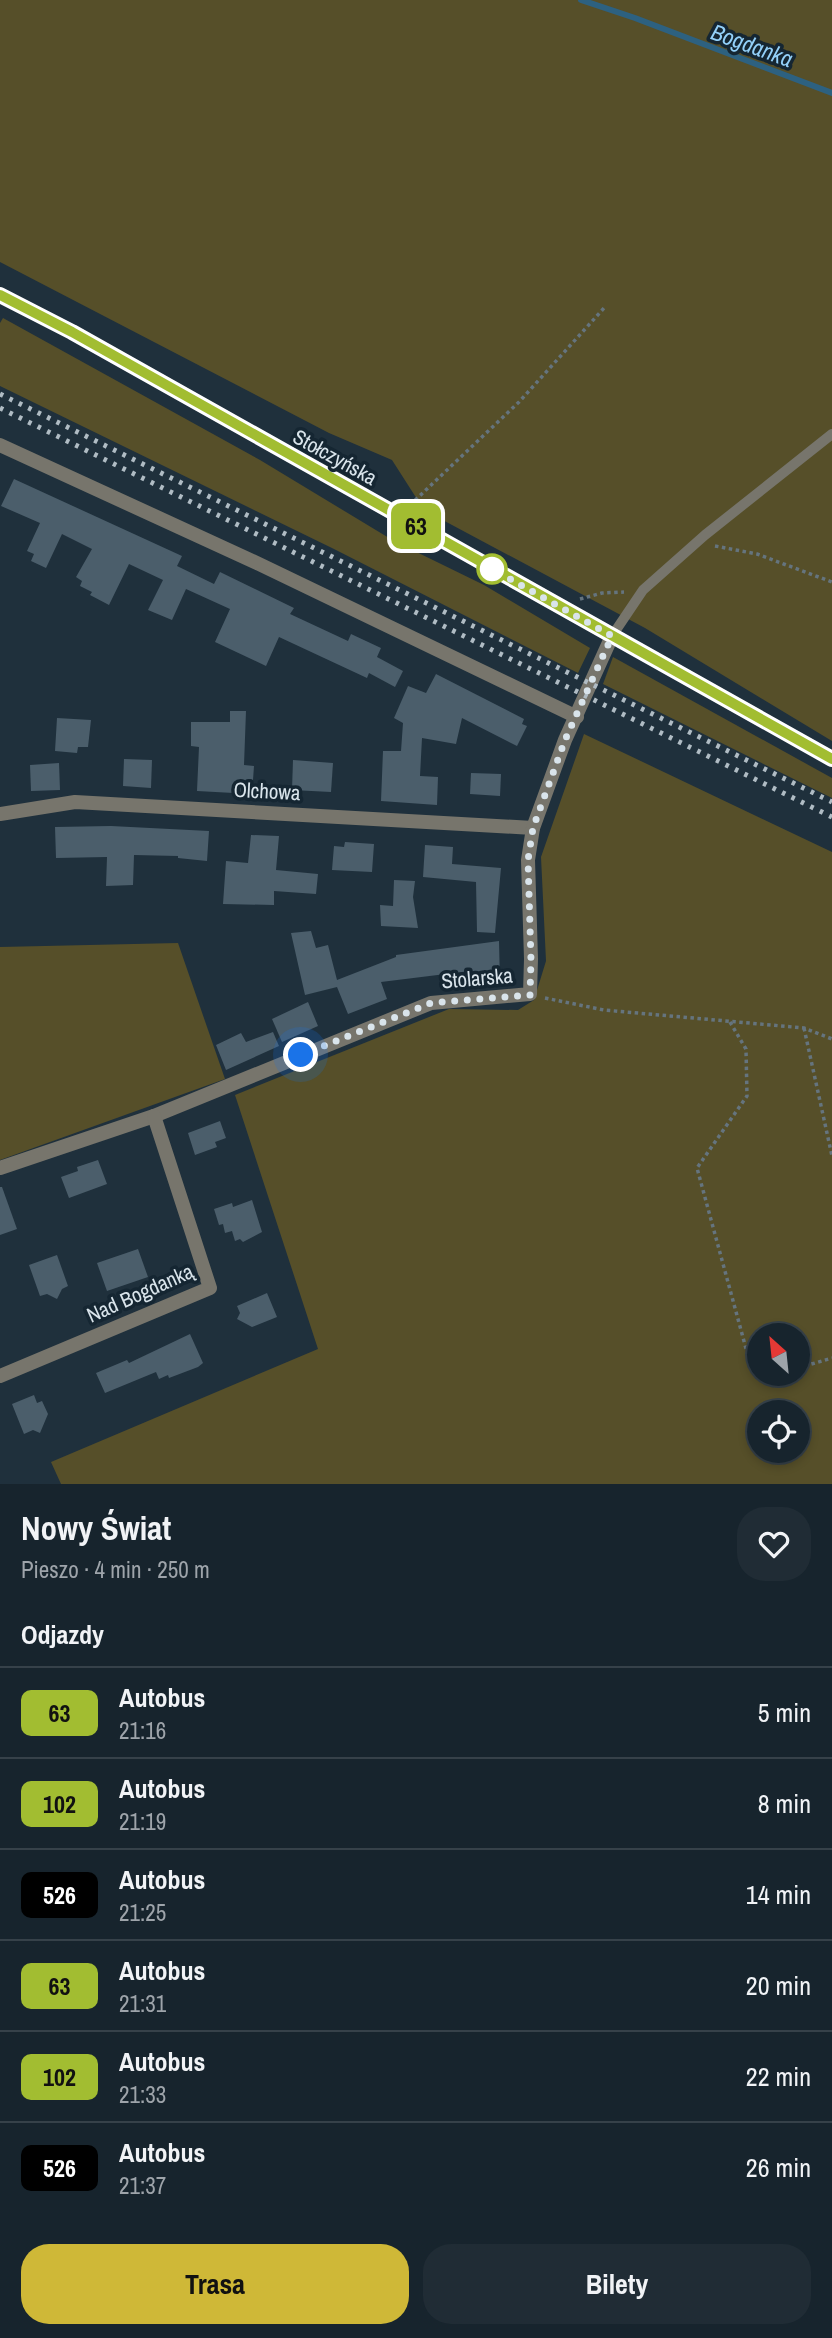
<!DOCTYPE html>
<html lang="pl">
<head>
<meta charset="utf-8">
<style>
	:root { --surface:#17242d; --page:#202c35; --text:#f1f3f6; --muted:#9ea4aa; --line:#364149; --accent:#cfb837 }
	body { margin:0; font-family:"Archivo Narrow",sans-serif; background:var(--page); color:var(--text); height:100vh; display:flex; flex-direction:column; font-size:26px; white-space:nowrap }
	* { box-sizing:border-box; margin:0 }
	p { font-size:23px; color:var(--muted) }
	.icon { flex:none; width:38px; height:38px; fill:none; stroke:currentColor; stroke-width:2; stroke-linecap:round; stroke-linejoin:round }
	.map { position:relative; height:1484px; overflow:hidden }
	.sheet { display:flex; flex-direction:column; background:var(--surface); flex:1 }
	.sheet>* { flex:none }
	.badge { padding:0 14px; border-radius:10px; font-size:24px; line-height:46px }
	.needle { width:46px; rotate:333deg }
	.tools { position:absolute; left:747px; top:1323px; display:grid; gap:14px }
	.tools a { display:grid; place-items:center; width:63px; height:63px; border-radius:50%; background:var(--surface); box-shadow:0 4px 10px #0003,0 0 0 2px var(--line); font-size:35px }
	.you { position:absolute; width:35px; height:35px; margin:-18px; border:5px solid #fff; border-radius:50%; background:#1a73e8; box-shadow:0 0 0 10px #1a73e833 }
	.map>.badge { position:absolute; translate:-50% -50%; box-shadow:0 0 0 4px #fff }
	h2 { padding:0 21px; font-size:26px; line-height:63px }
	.round { display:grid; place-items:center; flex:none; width:74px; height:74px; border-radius:28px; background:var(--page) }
	.headline { display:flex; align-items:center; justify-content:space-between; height:119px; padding:0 21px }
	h1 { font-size:33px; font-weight:700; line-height:52px }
	.cta { display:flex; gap:14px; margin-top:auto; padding:14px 21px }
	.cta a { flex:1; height:80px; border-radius:28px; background:var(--accent); color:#111; font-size:28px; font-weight:700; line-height:80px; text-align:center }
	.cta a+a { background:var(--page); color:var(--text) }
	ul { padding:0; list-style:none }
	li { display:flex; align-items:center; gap:21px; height:91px; padding:0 21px; border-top:2px solid var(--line) }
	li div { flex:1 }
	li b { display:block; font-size:26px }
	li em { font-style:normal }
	li .badge { min-width:77px; font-weight:700; text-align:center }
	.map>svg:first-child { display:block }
	.green { fill:#564f29; fill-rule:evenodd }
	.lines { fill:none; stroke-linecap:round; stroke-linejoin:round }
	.stream { stroke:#2d6180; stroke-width:6 }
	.building { fill:#4b5e6b }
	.path { stroke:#65747e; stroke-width:3.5; stroke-dasharray:3.5 3.5; stroke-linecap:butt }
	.service { stroke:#77756c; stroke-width:10 }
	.minor { stroke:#77756c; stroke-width:14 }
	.tertiary { stroke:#77756c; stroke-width:14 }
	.rail { stroke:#b0bcc4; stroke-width:5; stroke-dasharray:3.5 7; stroke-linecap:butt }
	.line-casing { stroke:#fff; stroke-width:16 }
	.line { stroke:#a2bd31; stroke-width:10 }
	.walk { stroke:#d9e4eb; stroke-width:7; stroke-dasharray:0 12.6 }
	.stop-dot { fill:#fff; stroke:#a2bd31; stroke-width:3.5 }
	.labels { text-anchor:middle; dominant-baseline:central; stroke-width:7; stroke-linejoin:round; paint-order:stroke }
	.street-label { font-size:21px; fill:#d9e4eb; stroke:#152632 }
	.water-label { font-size:23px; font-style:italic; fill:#93d0f8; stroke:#152632 }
</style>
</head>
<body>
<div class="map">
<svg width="832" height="1484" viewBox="0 0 832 1484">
	<rect width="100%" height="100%" fill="#1f303c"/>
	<!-- green -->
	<g class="green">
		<path d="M0,0H832V741L645,628L424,510L392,460L329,433L0,262Z"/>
		<path d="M3,318L260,460L394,541L484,585L590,648L578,673L334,549L0,386V323Z"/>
		<path d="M613,657L832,778V798L603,684Z"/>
		<path d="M584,734L832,852V1484H61L51,1462L318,1349L235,1095L449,1009L518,1010L534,1000L546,961L541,857ZM760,1335H798V1374H760ZM760,1412H798V1451H760Z"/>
		<path d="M178,943L225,1079L0,1160V947Z"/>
	</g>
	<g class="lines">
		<!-- stream -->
		<path class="stream" d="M581,0L635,18L832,93"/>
	</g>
	<!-- building -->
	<g class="building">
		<path d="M14,479L182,556L177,566L214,584L220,572L294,608L290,614L348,641L351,634L381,648L377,657L403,671L395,687L369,673L367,678L279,637L266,666L215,642L230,609L186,589L172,620L148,610L163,580L129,564L109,605L90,595L92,592L80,586L82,581L76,577L92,549L62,534L46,568L31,561L34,554L27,551L40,523L1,506Z"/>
		<path d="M436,674L524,719L522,724L527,726L517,746L462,718L456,744L422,738L420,776L438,777L437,805L381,801L383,751H401L403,723L394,718L408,686L426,693Z"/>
		<path d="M230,711H246L244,765L254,766L252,794L197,791L199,747L191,746V722H230Z"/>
		<path d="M57,718L91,720L88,747H78L77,753L55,751Z"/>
		<path d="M124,759L152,760L151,788L123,786Z"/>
		<path d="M293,760L333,763L331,792L292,790Z"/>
		<path d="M59,763L60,790L31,791L30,765Z"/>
		<path d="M471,773L501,774L500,796L470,794Z"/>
		<path d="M111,826L209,831L207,861L178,858V856L134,855L133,885L106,886L107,857L56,858L55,827Z"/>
		<path d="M251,835L279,836L276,870L318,874L316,894L274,891V905L223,904L226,861L248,863Z"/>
		<path d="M345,842L374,844L372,872L332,870L334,846L344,847Z"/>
		<path d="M425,845L453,847L452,864L501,868L495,933L477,932L476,882L423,877Z"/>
		<path d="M394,880L415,881L413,897L418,928L381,926L380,905L393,906Z"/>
		<path d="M311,931L316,948L328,945L337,980L396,957V955L499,941L500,983H470V971L381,982L387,999L348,1014L337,987L305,995L291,933Z"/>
		<path d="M308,1002L318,1026L282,1042L272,1019Z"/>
		<path d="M273,1032L279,1046L226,1070L216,1045L241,1033L246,1042Z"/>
		<path d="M220,1121L226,1138L215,1142L217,1147L195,1155L188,1133Z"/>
		<path d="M98,1160L107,1184L69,1198L61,1177L78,1171L77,1167Z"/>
		<path d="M0,1187H2L17,1229L0,1235Z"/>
		<path d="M252,1200L262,1232L243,1242L240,1239L235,1241L232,1231L225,1233L223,1224L219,1225L214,1209L232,1203L233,1207Z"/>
		<path d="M138,1249L148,1277L107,1291L97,1263Z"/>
		<path d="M57,1255L68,1286L62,1289L57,1299L47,1294L40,1296L29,1265Z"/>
		<path d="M267,1293L277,1317L252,1327L237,1319L240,1313L237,1306Z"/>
		<path d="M190,1334L203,1363L198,1367L169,1378L168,1375L159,1379L156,1372L105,1393L96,1373L127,1360L129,1363Z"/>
		<path d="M34,1395L37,1403L42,1401L48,1414L40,1433L33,1430L24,1434L12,1404Z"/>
	</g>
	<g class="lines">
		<!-- path -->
		<g class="path">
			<path d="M410,505L519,402L605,307"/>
			<path d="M715,546L757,554L832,582"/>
			<path d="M580,599L602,593L624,592"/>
			<path d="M545,998L604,1010L804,1028L832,1039"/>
			<path d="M730,1022L746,1049L747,1096L697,1168L751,1367L760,1371"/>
			<path d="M804,1028L832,1156"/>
			<path d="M798,1368L832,1358"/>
			<path d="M766,1374H776"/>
		</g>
		<!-- service -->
		<path class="service" d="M612,636L643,590L705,535L832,434"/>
		<!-- minor -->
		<g class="minor">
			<path d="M0,445L259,564L577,717"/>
			<path d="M0,814L75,802L533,828"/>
			<path d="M0,1168L154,1116L431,1003L530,994L531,959L528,860L533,828L565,740L612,636"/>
			<path d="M0,1376L210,1288L154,1116"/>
		</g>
		<!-- tertiary -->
		<path class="tertiary" d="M0,295L72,332L832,759"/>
		<!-- rail -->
		<g class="rail">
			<path d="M0,394L832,802"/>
			<path d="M0,408L832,817"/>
		</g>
	</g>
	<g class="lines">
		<defs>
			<path id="line" d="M0,295L72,332L832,759"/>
		</defs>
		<!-- line casing -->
		<use href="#line" class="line-casing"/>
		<!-- line -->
		<use href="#line" class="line"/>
		<!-- walk -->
		<path class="walk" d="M301,1055L431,1003L530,995L531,960L528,860L533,828L565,740L612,636L492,569"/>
	</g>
	<!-- markers -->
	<circle class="stop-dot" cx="492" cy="569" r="14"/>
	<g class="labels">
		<!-- street labels -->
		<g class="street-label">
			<text transform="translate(335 457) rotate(29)">Stołczyńska</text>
			<text transform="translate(267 791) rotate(3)">Olchowa</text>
			<text transform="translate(477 978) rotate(-5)">Stolarska</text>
			<text transform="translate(140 1293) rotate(-24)">Nad Bogdanką</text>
		</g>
		<!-- water labels -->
		<g class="water-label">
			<text transform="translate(752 45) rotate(20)">Bogdanka</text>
		</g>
	</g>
</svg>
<div class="tools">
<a><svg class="needle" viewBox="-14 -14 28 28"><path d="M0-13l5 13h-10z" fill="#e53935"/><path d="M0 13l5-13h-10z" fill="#9ea4aa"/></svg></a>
<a><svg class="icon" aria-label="locate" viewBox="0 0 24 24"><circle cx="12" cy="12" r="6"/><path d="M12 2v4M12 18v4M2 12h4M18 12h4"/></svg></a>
</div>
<div class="you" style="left:301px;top:1055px"></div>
<b class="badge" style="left:416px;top:526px;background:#a2bd31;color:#111">63</b>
</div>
<section class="sheet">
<div class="headline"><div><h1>Nowy Świat</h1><p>Pieszo · 4 min · 250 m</p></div><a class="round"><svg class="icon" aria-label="heart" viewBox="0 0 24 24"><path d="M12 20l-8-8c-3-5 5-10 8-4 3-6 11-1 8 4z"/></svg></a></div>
<h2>Odjazdy</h2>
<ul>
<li><span class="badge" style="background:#a2bd31;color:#111">63</span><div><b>Autobus</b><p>21:16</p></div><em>5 min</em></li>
<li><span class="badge" style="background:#a2bd31;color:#111">102</span><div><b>Autobus</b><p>21:19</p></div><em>8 min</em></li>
<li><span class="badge" style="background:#000;color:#fff">526</span><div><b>Autobus</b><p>21:25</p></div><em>14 min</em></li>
<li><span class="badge" style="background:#a2bd31;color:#111">63</span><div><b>Autobus</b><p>21:31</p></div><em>20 min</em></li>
<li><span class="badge" style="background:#a2bd31;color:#111">102</span><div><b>Autobus</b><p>21:33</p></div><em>22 min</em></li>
<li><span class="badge" style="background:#000;color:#fff">526</span><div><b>Autobus</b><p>21:37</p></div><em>26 min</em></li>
</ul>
<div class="cta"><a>Trasa</a><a>Bilety</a></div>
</section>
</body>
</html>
